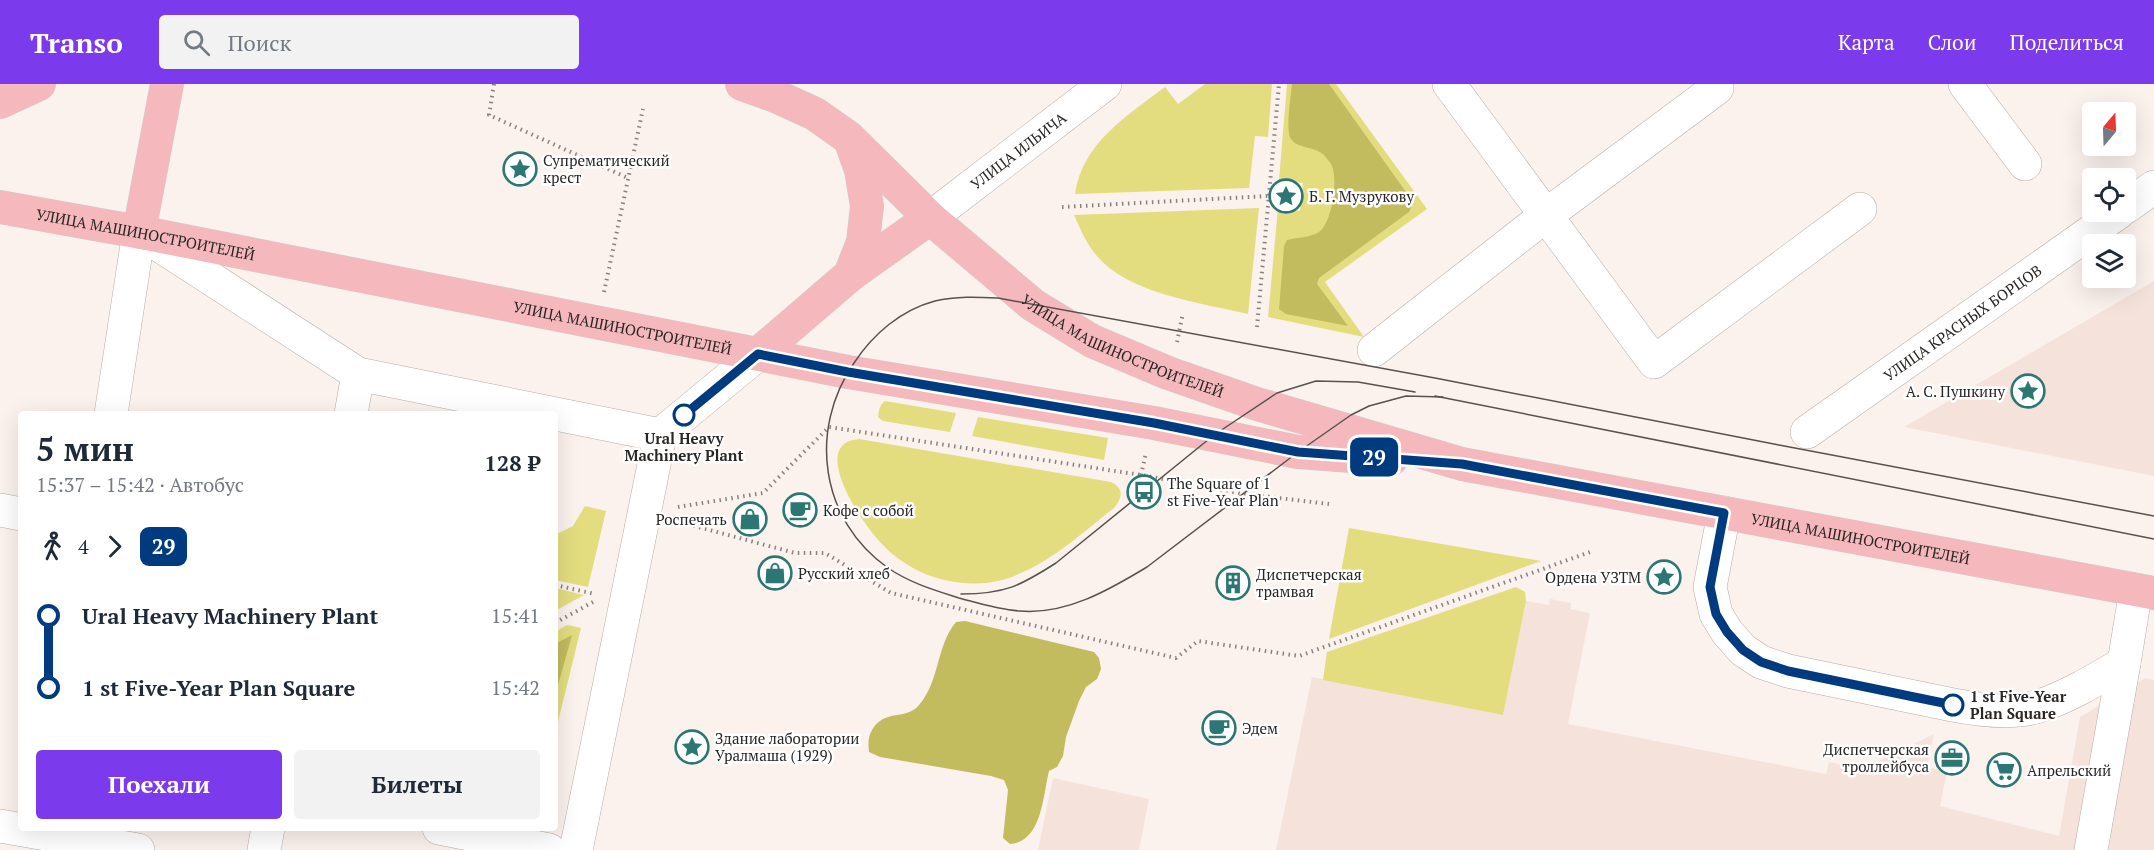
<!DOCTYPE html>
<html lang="ru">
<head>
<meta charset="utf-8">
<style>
	:root { --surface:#fff; --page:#f2f2f3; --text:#1f2937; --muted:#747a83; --accent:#7c3aed }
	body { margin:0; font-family:"PT Serif",serif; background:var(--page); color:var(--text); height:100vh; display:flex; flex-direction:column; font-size:22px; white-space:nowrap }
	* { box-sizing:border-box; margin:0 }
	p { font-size:20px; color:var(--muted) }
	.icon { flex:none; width:33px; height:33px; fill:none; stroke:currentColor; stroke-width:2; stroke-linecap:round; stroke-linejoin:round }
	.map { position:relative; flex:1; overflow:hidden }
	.side { position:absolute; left:18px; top:327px; width:540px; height:420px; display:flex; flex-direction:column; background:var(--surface); border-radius:6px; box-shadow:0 6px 24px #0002 }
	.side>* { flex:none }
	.badge { padding:0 12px; border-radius:9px; font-size:21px; line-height:39px }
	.needle { width:39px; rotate:19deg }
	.controls { position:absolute; left:2082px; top:18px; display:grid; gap:12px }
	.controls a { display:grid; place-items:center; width:54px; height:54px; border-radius:6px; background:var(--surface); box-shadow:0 6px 24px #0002; font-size:30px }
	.map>.badge { position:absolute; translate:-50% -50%; box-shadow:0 0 0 3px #fff }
	.legs { display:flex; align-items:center; gap:9px; height:66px; padding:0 18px; font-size:20px }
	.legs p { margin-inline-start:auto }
	.overview { display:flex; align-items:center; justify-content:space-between; height:102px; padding:0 18px }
	h1 { font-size:33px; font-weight:800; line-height:45px }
	.action { display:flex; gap:12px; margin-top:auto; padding:12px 18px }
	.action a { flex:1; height:69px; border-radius:6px; background:var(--accent); color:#fff; font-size:24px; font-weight:800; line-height:69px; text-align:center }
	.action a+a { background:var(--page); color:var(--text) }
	ul { padding:0 18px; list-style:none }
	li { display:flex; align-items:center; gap:21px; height:72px; font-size:22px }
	li i { display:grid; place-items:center; width:9px; height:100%; margin:0 8px; background:currentColor }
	li i::after { content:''; width:15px; height:15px; margin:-8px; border:4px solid; border-radius:50%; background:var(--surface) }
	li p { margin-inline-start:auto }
	li:first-child i { background:linear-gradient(#0000 50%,currentColor 0) }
	li:last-child i { background:linear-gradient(currentColor 50%,#0000 0) }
	header { display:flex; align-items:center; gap:36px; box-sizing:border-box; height:84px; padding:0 30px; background:var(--accent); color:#fff }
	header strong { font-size:28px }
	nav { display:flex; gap:33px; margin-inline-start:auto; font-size:21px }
	.search { width:420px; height:54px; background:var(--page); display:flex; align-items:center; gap:15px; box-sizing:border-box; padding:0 21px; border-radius:6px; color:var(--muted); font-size:22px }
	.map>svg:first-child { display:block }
	.built { fill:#f5e3db }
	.green { fill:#e3dd80 }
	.forest { fill:#c3bc5f }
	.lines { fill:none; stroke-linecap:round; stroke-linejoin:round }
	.minor-casing { stroke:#b6ada8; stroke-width:34 }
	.major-casing { stroke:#d0cfcf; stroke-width:34 }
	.path { stroke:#898380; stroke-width:4; stroke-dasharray:1.5 4.5; stroke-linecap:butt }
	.minor { stroke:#fff; stroke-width:33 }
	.major { stroke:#f5b8bc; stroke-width:33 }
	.tram { stroke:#575250; stroke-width:1.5 }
	.line-1-casing { stroke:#fff; stroke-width:14 }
	.line-1 { stroke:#003b80; stroke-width:9 }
	.stop-1-dot { fill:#fff; stroke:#003b80; stroke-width:3 }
	.labels { text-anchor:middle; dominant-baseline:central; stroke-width:5; stroke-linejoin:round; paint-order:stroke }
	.street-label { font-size:15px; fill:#292624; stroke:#fff }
	.poi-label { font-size:15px; fill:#292624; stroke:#fff; text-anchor:start }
	.stop-label { font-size:15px; font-weight:bold; fill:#292624; stroke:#fff }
</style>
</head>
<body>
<header>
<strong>Transo</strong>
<div class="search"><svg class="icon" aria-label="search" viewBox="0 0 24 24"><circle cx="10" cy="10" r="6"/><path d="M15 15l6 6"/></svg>Поиск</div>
<nav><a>Карта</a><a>Слои</a><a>Поделиться</a></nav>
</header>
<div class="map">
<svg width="2154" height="766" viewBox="0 0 2154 766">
	<rect width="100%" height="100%" fill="#fbf1ed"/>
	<!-- built -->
	<g class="built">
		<path d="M2154,197V392L1904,343Z"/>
		<path d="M1550,515L1571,519L1570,525L1590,529L1568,640L1826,690L1829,678L1862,685L1934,650L1927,683L1947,688L1940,722L2059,752L2080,633L2145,594L2154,596V766H1276L1312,593L1503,631L1526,517L1549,521Z"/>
		<path d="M1053,694L1149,715L1139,766H1038Z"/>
	</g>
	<!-- green -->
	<g class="green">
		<path d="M1205,0H1272L1268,53L1255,52L1249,104L1075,110C1082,59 1128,31 1165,3L1178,20Z"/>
		<path d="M1287,0H1336L1427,125L1325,198L1364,253L1268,233L1278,124L1300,127L1303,99L1279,96Z"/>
		<path d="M1259,124L1248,230C1202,219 1128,210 1096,171C1086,159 1080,144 1074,131Z"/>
		<path d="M885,317L956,329L950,348L883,337L878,333C879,326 879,322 885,317Z"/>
		<path d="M978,333L1108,354L1104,376L972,352Z"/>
		<path d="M859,355L1111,398C1125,405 1122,414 1114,424C1078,452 1043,486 998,497C972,503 937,498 913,484C903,478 892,471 884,462C867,446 823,383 842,362C846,357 853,356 859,355Z"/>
		<path d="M585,422L606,427L588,503L555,496V451L573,442Z"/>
		<path d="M1349,444L1541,477L1329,555Z"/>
		<path d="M1516,503L1525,508L1526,517L1503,631L1323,596L1327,568Z"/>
		<path d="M555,504L584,511L555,527Z"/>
		<path d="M567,541L581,544L555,650V548Z"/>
	</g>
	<!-- forest -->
	<g class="forest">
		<path d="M1292,0H1329L1411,115L1412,122L1409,128L1319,194L1317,200L1348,242L1286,230L1279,225L1284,162L1287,156C1298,153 1309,154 1319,148C1332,139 1338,97 1332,82C1331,79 1326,74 1324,71C1314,62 1298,65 1291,55C1285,46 1291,12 1292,0Z"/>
		<path d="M965,537L1094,568L1099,574L1101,585L1097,595L1086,603L1079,617L1066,653L1063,672L1057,683L1049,687C1043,711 1042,758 1010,760L1003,754L1008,706L1004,696L991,692L880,673L869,668C868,659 868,653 872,646C885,624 906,637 919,621C940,597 936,562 956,538Z"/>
		<path d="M572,551L555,612V560Z"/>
	</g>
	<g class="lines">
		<defs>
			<g id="minor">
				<path d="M1449,0L1654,278L1860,125"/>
				<path d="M1965,0L2025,80"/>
				<path d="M2126,123L2154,103"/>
				<path id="s1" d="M930,134L1105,0"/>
				<path d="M1374,266L1545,132L1717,4"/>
				<path d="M111,330L139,148L358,290L660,351"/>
				<path d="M351,330L358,290"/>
				<path id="s2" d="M1807,348L2119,128"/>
				<path d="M0,426L21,430"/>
				<path d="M1724,429L1710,503L1716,530L1727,548L1743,566L1761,578L1788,587L1953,621C1979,626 2011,630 2036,623C2064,615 2099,594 2124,579L2136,506"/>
				<path d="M0,742L138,766"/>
				<path d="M439,744L549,766"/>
				<path d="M264,766L268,744"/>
				<path d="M576,766L660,351L758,270"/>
				<path d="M2091,766L2124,579"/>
			</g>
			<g id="major">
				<path id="s3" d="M742,0L778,13L815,30L849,54L930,134L1033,221L1092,257L1168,289L1257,320L1462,380L2154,509"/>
				<path d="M0,18L39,0"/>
				<path id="s4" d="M0,123L139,148L848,288L1154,339L1298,368L1391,375"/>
				<path d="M139,148L167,0"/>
				<path d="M850,191L930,134"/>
				<path d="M758,270L850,191L863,158L867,122L861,86L851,58"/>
			</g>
		</defs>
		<!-- minor casing -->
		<use href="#minor" class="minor-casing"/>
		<!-- major casing -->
		<use href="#major" class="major-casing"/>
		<!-- path -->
		<g class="path">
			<path d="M494,0L489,31L628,94"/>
			<path d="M1062,123L1268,112"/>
			<path d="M604,208L643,25"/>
			<path d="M1257,243L1279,0"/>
			<path d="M1177,258L1183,229"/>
			<path d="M1141,391L1146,369"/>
			<path d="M678,423L763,409L829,343L1141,391L1245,410L1329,420"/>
			<path d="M676,437L795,469H825L891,509L1176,574L1198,557L1299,572L1593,467"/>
			<path d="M555,501L595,510"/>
			<path d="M555,539L593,518"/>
		</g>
		<!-- minor -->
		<use href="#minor" class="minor"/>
		<!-- major -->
		<use href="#major" class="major"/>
		<!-- tram -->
		<g class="tram">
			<path d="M1435,312L2154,455"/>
			<path d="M1443,313L1406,312L1369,322L1351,331L1298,368L1147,483C1109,506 1066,531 1020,527C1000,526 978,519 959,514C934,506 910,499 888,484C820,436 808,346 854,279C873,250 901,226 935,217C956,212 977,213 998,214L1435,294L1779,361L2154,432"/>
			<path d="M961,510C1005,510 1020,502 1056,479L1214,351L1277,309L1316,297L1358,298L1415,308"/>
		</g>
	</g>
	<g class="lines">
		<defs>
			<path id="line-1" d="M684,331L758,270L848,288L1154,339L1298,368L1462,380L1724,429L1710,503L1716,530L1727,548L1743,566L1761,578L1788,587L1953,621"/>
		</defs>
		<!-- line-1 casing -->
		<use href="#line-1" class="line-1-casing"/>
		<!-- line-1 -->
		<use href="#line-1" class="line-1"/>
	</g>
	<!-- icons -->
	<defs>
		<symbol id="sight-ring" viewBox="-11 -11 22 22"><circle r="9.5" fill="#fff" stroke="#2c7674" stroke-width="1.5"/><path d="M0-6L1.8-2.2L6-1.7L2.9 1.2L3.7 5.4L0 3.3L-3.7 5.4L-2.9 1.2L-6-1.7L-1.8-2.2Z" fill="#2c7674"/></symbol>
		<symbol id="bus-ring" viewBox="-11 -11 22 22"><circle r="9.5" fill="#fff" stroke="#2c7674" stroke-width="1.5"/><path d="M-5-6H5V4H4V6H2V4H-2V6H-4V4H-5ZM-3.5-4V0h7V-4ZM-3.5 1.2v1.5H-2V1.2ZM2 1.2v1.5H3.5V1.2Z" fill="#2c7674"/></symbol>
		<symbol id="cafe-ring" viewBox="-11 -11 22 22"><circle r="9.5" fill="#fff" stroke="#2c7674" stroke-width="1.5"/><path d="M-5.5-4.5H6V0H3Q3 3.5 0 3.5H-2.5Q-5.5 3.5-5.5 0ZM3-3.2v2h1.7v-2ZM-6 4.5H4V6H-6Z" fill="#2c7674"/></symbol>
		<symbol id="shop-ring" viewBox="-11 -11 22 22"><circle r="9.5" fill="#fff" stroke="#2c7674" stroke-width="1.5"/><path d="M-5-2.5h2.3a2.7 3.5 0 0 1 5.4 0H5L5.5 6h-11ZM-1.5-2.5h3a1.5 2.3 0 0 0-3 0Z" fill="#2c7674"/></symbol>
		<symbol id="building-ring" viewBox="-11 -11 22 22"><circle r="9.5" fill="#fff" stroke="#2c7674" stroke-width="1.5"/><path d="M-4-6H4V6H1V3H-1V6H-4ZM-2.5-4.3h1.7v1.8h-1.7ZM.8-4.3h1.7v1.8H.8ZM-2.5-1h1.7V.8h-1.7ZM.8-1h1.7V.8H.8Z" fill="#2c7674"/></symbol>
		<symbol id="office-ring" viewBox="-11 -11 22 22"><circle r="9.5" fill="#fff" stroke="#2c7674" stroke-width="1.5"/><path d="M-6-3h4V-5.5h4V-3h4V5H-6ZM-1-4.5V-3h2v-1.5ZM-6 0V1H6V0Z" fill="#2c7674"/></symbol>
		<symbol id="supermarket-ring" viewBox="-11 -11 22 22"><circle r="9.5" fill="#fff" stroke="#2c7674" stroke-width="1.5"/><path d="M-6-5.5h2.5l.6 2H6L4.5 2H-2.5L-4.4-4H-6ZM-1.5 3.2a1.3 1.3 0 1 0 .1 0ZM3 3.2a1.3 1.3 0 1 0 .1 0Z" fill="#2c7674"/></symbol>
	</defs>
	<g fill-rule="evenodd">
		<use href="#sight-ring" x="501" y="66" width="38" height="38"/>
		<use href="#sight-ring" x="1267" y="93" width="38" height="38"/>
		<use href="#sight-ring" x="2009" y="288" width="38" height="38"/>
		<use href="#bus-ring" x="1125" y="389" width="38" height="38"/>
		<use href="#cafe-ring" x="781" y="407" width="38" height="38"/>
		<use href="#shop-ring" x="731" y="416" width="38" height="38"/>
		<use href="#shop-ring" x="756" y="470" width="38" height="38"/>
		<use href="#sight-ring" x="1645" y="474" width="38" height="38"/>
		<use href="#building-ring" x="1214" y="480" width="38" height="38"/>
		<use href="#cafe-ring" x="1200" y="625" width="38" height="38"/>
		<use href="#sight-ring" x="673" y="644" width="38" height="38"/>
		<use href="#office-ring" x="1933" y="655" width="38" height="38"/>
		<use href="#supermarket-ring" x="1985" y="667" width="38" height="38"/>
	</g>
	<!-- markers -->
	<g class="stop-1-dot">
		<circle cx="684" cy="331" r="10"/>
		<circle cx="1953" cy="621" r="10"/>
	</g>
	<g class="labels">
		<!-- street labels -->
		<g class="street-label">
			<text stroke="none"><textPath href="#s1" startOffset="111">УЛИЦА ИЛЬИЧА</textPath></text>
			<text stroke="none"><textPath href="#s4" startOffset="148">УЛИЦА МАШИНОСТРОИТЕЛЕЙ</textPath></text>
			<text stroke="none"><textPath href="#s2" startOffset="190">УЛИЦА КРАСНЫХ БОРЦОВ</textPath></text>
			<text stroke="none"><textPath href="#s4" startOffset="634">УЛИЦА МАШИНОСТРОИТЕЛЕЙ</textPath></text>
			<text stroke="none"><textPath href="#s3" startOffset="468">УЛИЦА МАШИНОСТРОИТЕЛЕЙ</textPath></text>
			<text stroke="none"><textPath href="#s3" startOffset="1234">УЛИЦА МАШИНОСТРОИТЕЛЕЙ</textPath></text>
		</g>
		<!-- poi labels -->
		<g class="poi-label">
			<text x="543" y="76">Супрематический<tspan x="543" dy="17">крест</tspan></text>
			<text x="1309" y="112">Б. Г. Музрукову</text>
			<text x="2005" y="307" text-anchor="end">А. С. Пушкину</text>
			<text x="1167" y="399">The Square of 1<tspan x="1167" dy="17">st Five-Year Plan</tspan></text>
			<text x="823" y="426">Кофе с собой</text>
			<text x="727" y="435" text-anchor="end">Роспечать</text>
			<text x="798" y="489">Русский хлеб</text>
			<text x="1256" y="490">Диспетчерская<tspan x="1256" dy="17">трамвая</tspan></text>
			<text x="1641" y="493" text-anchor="end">Ордена УЗТМ</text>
			<text x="1242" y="644">Эдем</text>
			<text x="715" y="654">Здание лаборатории<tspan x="715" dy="17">Уралмаша (1929)</tspan></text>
			<text x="1929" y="665" text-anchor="end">Диспетчерская<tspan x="1929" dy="17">троллейбуса</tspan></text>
			<text x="2027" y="686">Апрельский</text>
		</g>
		<!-- stop labels -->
		<g class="stop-label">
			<text x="684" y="354">Ural Heavy<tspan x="684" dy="17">Machinery Plant</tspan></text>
			<text x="1970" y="612" text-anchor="start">1 st Five-Year<tspan x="1970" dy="17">Plan Square</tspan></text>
		</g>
	</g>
</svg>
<div class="controls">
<a><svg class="needle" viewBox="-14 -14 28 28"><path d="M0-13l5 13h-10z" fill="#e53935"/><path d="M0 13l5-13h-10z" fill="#747a83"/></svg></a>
<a><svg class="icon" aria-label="locate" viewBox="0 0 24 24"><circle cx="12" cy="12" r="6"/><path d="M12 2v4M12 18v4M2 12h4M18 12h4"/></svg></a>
<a><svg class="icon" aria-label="layers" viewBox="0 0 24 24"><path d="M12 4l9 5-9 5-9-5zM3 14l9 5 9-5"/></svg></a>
</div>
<b class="badge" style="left:1374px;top:373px;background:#003b80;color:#fff">29</b>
<section class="side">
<div class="overview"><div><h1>5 мин</h1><p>15:37 – 15:42 · Автобус</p></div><b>128 ₽</b></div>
<div class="legs"><svg class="icon" aria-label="walk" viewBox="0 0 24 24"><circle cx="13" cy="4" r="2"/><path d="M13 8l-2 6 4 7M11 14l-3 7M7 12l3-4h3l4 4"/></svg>4<svg class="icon" aria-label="forward" viewBox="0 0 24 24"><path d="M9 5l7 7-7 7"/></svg><b class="badge" style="background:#003b80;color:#fff">29</b></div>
<ul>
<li><i style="color:#003b80"></i><b>Ural Heavy Machinery Plant</b><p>15:41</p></li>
<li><i style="color:#003b80"></i><b>1 st Five-Year Plan Square</b><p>15:42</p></li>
</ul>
<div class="action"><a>Поехали</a><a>Билеты</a></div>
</section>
</div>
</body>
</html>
